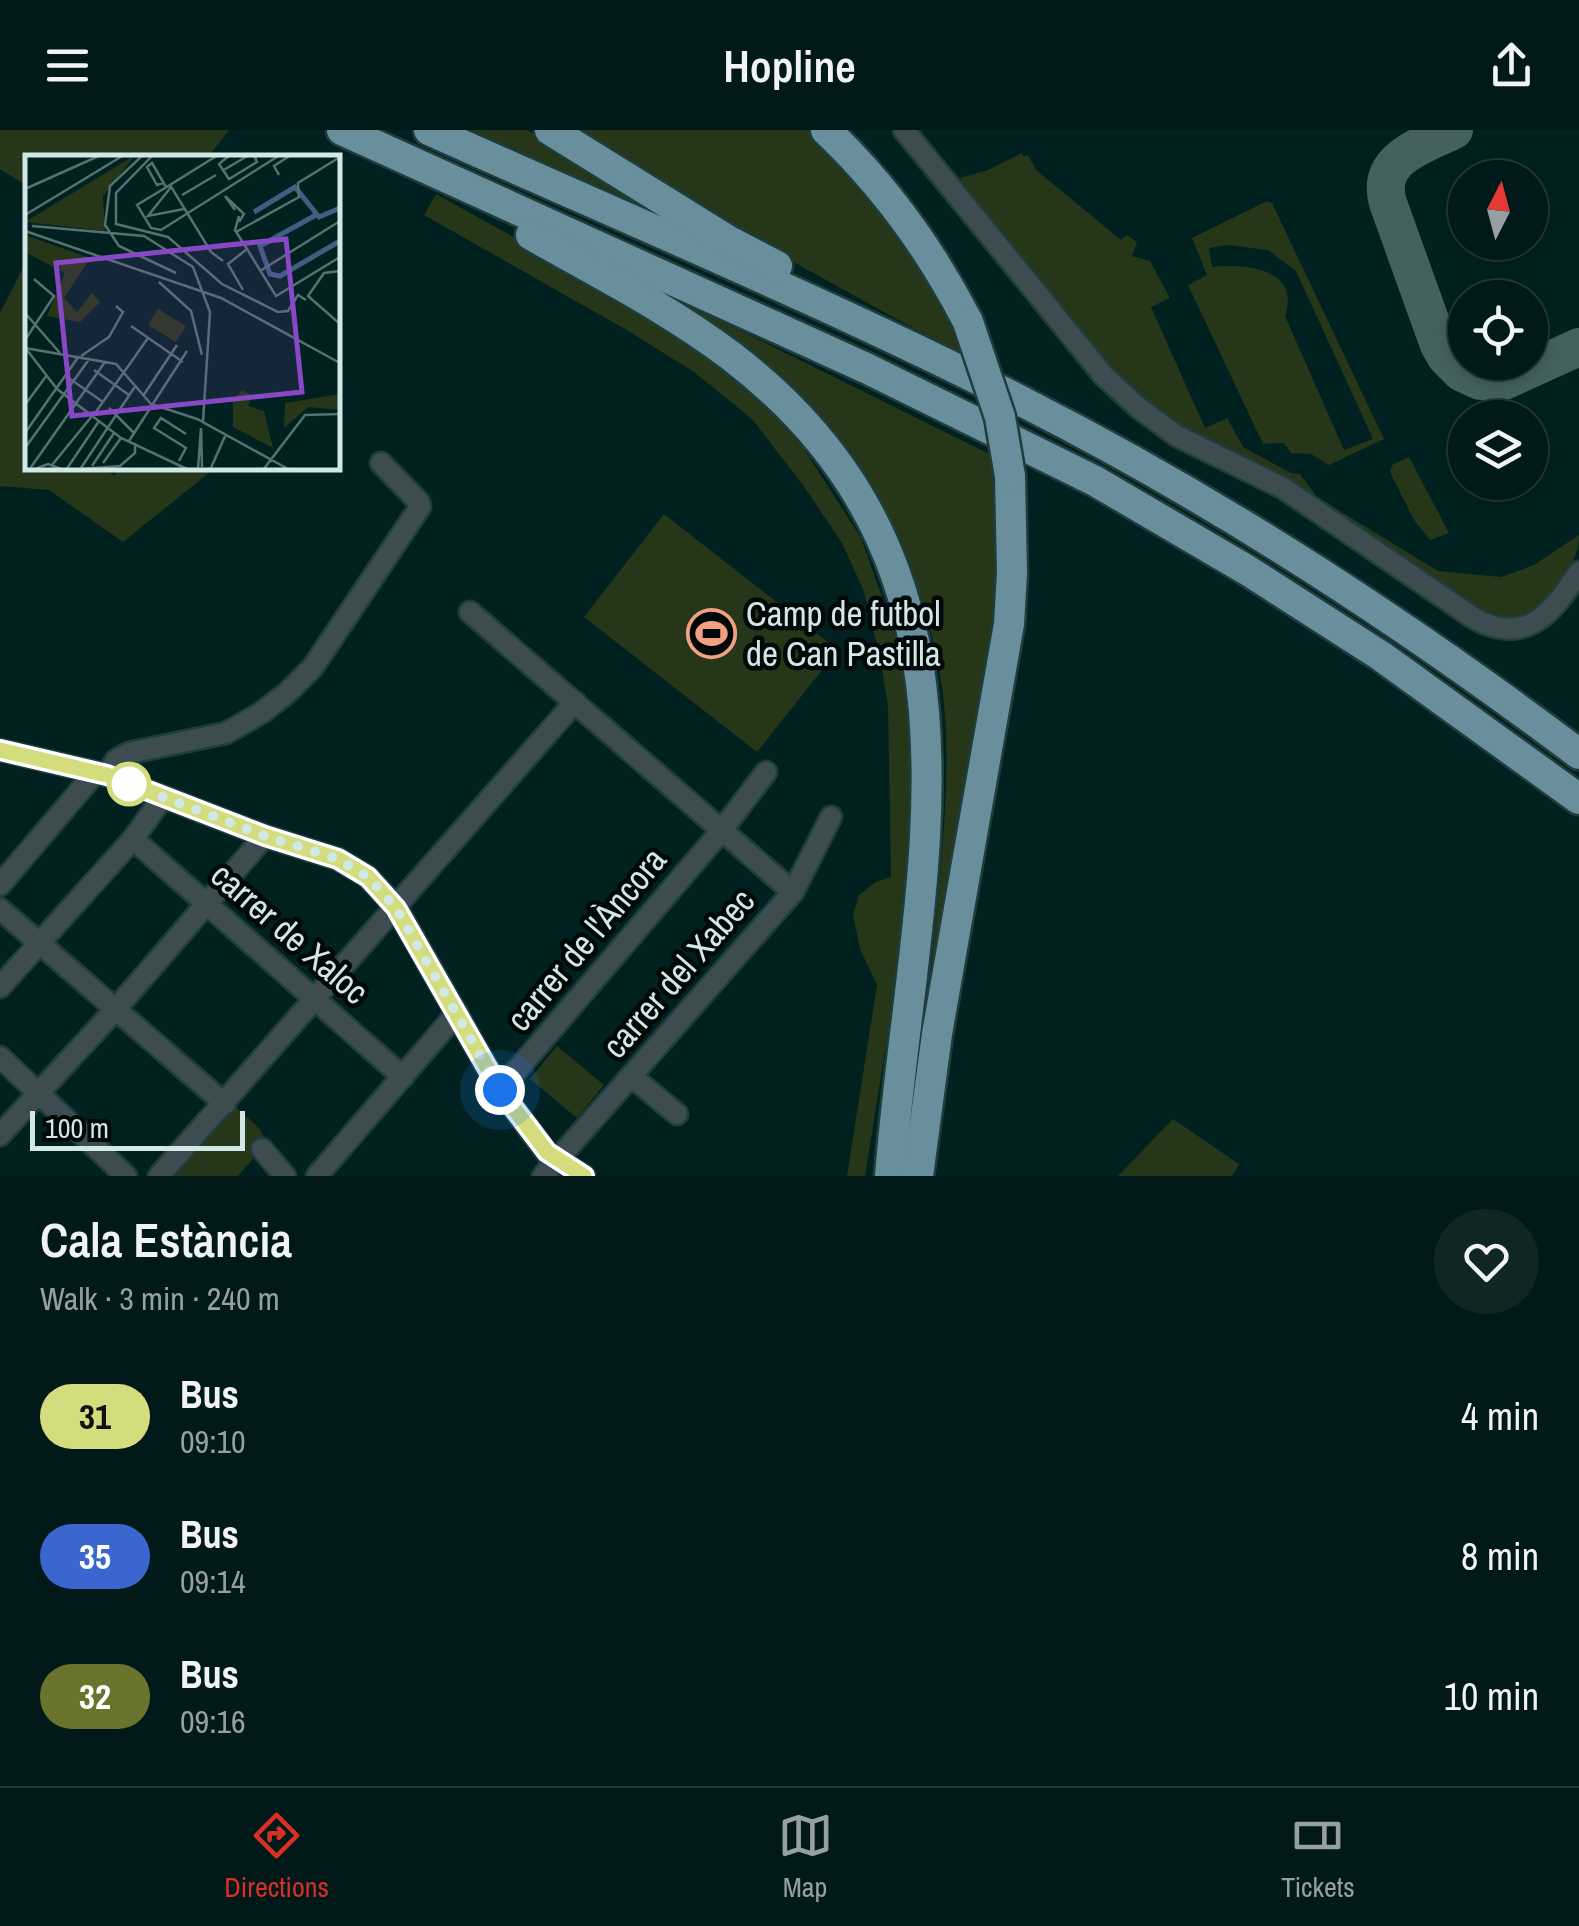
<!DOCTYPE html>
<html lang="en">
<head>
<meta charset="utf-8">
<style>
	:root { --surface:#011918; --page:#0f2625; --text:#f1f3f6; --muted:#96a0a2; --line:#233837; --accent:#d93025 }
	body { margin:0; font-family:"Archivo Narrow",sans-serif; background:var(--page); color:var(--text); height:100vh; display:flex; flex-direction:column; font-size:38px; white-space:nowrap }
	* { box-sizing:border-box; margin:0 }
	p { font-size:32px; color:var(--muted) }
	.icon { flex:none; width:55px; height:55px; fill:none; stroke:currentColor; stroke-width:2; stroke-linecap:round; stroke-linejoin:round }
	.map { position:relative; height:1046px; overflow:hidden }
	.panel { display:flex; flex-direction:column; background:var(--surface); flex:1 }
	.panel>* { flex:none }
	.badge { padding:0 20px; border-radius:32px; font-size:35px; line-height:65px }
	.needle { width:65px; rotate:6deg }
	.buttons { position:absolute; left:1448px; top:30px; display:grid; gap:20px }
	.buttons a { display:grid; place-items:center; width:100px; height:100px; border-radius:50%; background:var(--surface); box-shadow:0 5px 15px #0003,0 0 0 2px var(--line); font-size:50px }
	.scale { position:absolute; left:30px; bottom:25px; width:215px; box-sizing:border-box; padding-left:10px; border:5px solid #d2e8e7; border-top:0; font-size:28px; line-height:35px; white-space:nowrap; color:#d2e8e7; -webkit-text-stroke:8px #000808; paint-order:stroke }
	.you { position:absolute; width:50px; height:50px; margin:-25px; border:8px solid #fff; border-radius:50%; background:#1a73e8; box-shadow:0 0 0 15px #1a73e833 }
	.map>.badge { position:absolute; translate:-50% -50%; box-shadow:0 0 0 5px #fff }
	.round { display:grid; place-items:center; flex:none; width:105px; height:105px; border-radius:52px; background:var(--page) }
	.head { display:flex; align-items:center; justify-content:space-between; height:170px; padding:0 40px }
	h1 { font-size:48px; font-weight:600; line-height:75px }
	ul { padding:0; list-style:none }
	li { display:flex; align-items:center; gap:30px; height:140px; padding:0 40px }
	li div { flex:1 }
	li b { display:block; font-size:38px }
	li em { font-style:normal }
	li .badge { min-width:110px; font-weight:700; text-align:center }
	header { display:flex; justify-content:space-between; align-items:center; height:130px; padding:0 40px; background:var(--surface); font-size:45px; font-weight:600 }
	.menu { display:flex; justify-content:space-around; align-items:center; height:140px; border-top:2px solid var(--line); background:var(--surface); font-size:28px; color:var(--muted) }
	.menu a { display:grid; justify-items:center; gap:5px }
	.menu .selected { color:var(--accent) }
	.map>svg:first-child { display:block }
	.green { fill:#263618; fill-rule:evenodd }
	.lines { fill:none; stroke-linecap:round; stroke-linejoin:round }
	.taxiway { stroke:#446160; stroke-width:38 }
	.minor-casing { stroke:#1e3d3c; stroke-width:25 }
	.highway-casing { stroke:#1e3d3c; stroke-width:35 }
	.minor { stroke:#3d4c51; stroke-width:20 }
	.highway { stroke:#698f9d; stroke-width:30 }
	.highway-bridge-casing { stroke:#1e3d3c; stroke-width:35; stroke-linecap:butt }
	.highway-bridge { stroke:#698f9d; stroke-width:30 }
	.line-casing { stroke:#fff; stroke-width:22 }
	.line { stroke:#d3dd7d; stroke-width:15 }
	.walk { stroke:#d2e8e7; stroke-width:10; stroke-dasharray:0 18 }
	.stop-dot { fill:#fff; stroke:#d3dd7d; stroke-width:5 }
	.labels { text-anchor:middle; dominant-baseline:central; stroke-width:9; stroke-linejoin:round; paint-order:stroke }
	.poi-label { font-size:35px; fill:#d2e8e7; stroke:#000808; text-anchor:start }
	.street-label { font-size:35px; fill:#d2e8e7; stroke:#000808 }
	.inset-river { fill:none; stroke:#405e82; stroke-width:5 }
	.inset-road { fill:none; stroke:#557170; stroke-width:2.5 }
	.view { fill:#8848c5; fill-opacity:0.15; stroke:#8848c5; stroke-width:5 }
	.inset-edge { fill:none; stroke:#d2e8e7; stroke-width:5 }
</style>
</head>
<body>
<header><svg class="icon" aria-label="menu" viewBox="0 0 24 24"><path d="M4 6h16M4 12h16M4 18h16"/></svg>Hopline<svg class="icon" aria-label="share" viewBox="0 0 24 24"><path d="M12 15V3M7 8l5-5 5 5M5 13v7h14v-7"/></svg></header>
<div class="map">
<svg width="1579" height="1046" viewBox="0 0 1579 1046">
	<rect width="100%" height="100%" fill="#012120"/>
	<!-- green -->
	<g class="green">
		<path d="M0,0H229L208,27L28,28L27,56L0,39Z"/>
		<path d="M464,0H527L728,121Z"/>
		<path d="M568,0H807C856,52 910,105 944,169C953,187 958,209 965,227L790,130Z"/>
		<path d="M1022,23L1024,27L1028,25L1036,40L1121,110L1127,105L1137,112L1132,126L1150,131L1170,168L1151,177L1205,298L1227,288L1243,317L1291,343L1300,344L1317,367L1438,441L1501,447L1534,435L1579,405C1579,425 1572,433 1562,449C1542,480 1518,498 1481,482L1202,313L1126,257L976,77L979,75L960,48L988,40Z"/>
		<path d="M436,64L566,136L723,238L765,275L804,319L861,408L894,501L912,578V752L865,1046H847L877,855L860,819L853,785L859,765L876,752L891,747L888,575L879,522L863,459L842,413L803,355L752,289L694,242L625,199L424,85Z"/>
		<path d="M1267,71L1272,73L1384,309L1329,335L1311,324L1291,323L1284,313L1263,314L1188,155L1207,145L1192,108ZM1228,115L1268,120L1296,141L1373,309L1344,320L1285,186C1301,138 1244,133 1212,137L1209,118Z"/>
		<path d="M27,130L28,338H106L114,346L122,338H215L123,412L49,360L0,356V183Z"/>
		<path d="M641,151L991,325L998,348L1000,485L937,864L929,862C936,777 949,690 946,604C942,473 876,334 778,248C737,212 686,182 641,151Z"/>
		<path d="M1409,327L1449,403L1430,410L1414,390L1390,342L1393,334Z"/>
		<path d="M664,384L838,520L757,622L584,487Z"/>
		<path d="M557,916L604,955L577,988L530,949Z"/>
		<path d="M234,976L259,998L267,1013L238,1046H159Z"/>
		<path d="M1173,989L1239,1034L1232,1046H1118Z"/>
	</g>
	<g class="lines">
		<!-- taxiway -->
		<path class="taxiway" d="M1454,0C1422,16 1375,28 1388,73L1439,215L1446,227L1461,242L1480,251H1504L1579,217"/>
		<defs>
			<g id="minor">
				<path d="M904,0L1104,246L1140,279L1177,306L1283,358L1475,489C1527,516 1552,483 1579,442"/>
				<path d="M470,482L793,762"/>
				<path d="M0,620L107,645L265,706L338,729L368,747L396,777L500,960L547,1023L584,1046"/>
				<path d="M107,645L116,630L129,623L226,603L261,583L287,563L313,537L420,377L419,372L381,333"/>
				<path d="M133,709L403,947"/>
				<path d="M0,755L95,643"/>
				<path d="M0,779L225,974"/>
				<path d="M0,857L133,709L163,667"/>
				<path d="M0,927L126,1046"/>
				<path d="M631,946L677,984"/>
				<path d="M500,960L722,700L766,642"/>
				<path d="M0,1005L115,880L265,706"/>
				<path d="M262,1019L285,1046"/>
				<path d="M159,1046L575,572"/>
				<path d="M317,1046L457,883"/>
				<path d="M543,1046L793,762L831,687"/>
			</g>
			<g id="highway">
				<path d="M342,0L868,239L1095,351L1247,440L1381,526L1579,669"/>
				<path d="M429,0C629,90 833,175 1029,275C1223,374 1405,493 1579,624"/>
				<path d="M550,0L729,111L777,136"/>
				<path d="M826,0C885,56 931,120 968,192"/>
				<path d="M531,105C598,143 669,179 731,226C1015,443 913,748 890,1046"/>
				<path d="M918,1046L937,904L1009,494L1012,443L1010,346"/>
			</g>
		</defs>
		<!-- minor casing -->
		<use href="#minor" class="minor-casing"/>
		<!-- highway casing -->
		<use href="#highway" class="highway-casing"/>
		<!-- minor -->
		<use href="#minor" class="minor"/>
		<!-- highway -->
		<use href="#highway" class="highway"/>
		<defs>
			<path id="highway-bridge" d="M968,192L1000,287L1010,346"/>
		</defs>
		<!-- highway-bridge casing -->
		<use href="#highway-bridge" class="highway-bridge-casing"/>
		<!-- highway-bridge -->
		<use href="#highway-bridge" class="highway-bridge"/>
	</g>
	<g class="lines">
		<defs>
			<path id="line" d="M0,620L107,645L265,706L338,729L368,747L396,778L500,960L547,1022L584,1046"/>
		</defs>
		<!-- line casing -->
		<use href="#line" class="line-casing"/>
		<!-- line -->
		<use href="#line" class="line"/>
		<!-- walk -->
		<path class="walk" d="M129,654L265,706L338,729L368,747L396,778L500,960"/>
	</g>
	<!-- icons -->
	<defs>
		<symbol id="stadium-ring" viewBox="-11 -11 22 22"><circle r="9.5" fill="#000808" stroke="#f3a082" stroke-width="1.5"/><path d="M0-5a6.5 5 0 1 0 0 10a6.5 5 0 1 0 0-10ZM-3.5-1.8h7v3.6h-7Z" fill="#f3a082"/></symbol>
	</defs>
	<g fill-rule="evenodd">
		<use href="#stadium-ring" x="684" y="476" width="55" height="55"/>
	</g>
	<!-- markers -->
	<circle class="stop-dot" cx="129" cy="654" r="20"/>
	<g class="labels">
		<!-- poi labels -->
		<g class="poi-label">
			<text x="746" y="483">Camp de futbol<tspan x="746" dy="40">de Can Pastilla</tspan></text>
		</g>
		<!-- street labels -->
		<g class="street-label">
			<text transform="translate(290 803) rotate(41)">carrer de Xaloc</text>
			<text transform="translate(586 809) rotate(-50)">carrer de l'Àncora</text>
			<text transform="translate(678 843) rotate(-49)">carrer del Xabec</text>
		</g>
	</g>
	<!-- overview -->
	<g transform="translate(25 25)">
		<rect width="315" height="315" fill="#012120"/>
		<path d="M110,0L78,41L80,76L0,67ZM0,80L65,103L39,143L52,157L67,138L75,147L55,167L22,161L40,118L0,97ZM133,154L161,171L151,187L123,170ZM217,235L227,240L223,251L239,256L248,293L208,272V246ZM315,239V255L283,252L259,273L260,248Z" fill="#263618"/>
		<path class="inset-river" d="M229,57L270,32L294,62L315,53M291,60L235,91L245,119L255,121L315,86"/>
		<path class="inset-road" d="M118,0L85,31L80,70L94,91L151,118M128,0L91,38V69L143,82L197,129L253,157L263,156L273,140L281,145M193,0L145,30L186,97L198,106M205,0L194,9L204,24L232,7L229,0M197,16L224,0M254,20L249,11L266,0M138,28L132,30L122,12L127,8L141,32M145,30L112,50L126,73L136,75L255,0M146,32L123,61L159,54M0,34L76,0M157,40L191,20M210,55L200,41L219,59L214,67M0,60L99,0M214,61L210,75L222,94L203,109L218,135M7,71L119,81L168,112L185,157L178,267M0,76L196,143L315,208M211,77L274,42L273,28L315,2M222,94L251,141L315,102M235,116L315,66M315,116L299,118L283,141L315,169M134,127L166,156L177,200M0,158L35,198M106,171L158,207M0,185L29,141L9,124M0,193L91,209L126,249L172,264L265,315M2,195L32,234L96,283L164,315M56,201L84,182L98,157L91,151M69,215L104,240M45,224L78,247M118,241L152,190M0,250L22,220M84,253L109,278M68,261L123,183M0,278L54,201M104,286L162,196M0,293L65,203M154,306L161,293L129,273L136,263L161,279M78,308L96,283M27,310L67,261M67,311L89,278M56,313L111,230M173,314L176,273L177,312M4,315L80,207M7,315L23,309L39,315M41,315L74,266M44,315L95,311L110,298V288M185,315L201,279M238,315L280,260L315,259"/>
		<path class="view" d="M261,84L277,237L47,261L31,108Z"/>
		<rect width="315" height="315" class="inset-edge"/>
	</g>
</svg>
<div class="buttons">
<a><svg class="needle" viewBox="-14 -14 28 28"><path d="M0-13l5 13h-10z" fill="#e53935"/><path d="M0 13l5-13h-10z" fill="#96a0a2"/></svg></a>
<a><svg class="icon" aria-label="locate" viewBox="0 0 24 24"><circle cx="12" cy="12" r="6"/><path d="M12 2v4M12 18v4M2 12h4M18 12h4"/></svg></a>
<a><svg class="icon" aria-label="layers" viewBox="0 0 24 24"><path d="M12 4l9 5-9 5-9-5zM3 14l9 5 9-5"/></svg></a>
</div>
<div class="scale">100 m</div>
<div class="you" style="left:500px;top:960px"></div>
</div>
<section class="panel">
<div class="head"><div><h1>Cala Estància</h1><p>Walk · 3 min · 240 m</p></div><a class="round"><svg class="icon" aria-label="heart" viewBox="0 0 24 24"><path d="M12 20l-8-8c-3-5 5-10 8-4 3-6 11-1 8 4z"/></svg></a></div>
<ul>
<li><span class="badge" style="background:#d3dd7d;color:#111">31</span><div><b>Bus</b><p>09:10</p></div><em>4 min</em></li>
<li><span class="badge" style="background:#3b65cf;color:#fff">35</span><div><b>Bus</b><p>09:14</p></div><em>8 min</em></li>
<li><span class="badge" style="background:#6b742c;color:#fff">32</span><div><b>Bus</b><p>09:16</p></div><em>10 min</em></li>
</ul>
</section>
<nav class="menu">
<a class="selected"><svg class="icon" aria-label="directions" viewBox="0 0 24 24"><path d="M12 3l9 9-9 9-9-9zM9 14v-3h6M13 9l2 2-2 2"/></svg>Directions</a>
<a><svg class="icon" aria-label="map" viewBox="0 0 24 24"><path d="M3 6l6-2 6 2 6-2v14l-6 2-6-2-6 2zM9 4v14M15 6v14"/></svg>Map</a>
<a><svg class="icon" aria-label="tickets" viewBox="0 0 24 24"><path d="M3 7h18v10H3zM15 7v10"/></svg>Tickets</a>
</nav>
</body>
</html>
